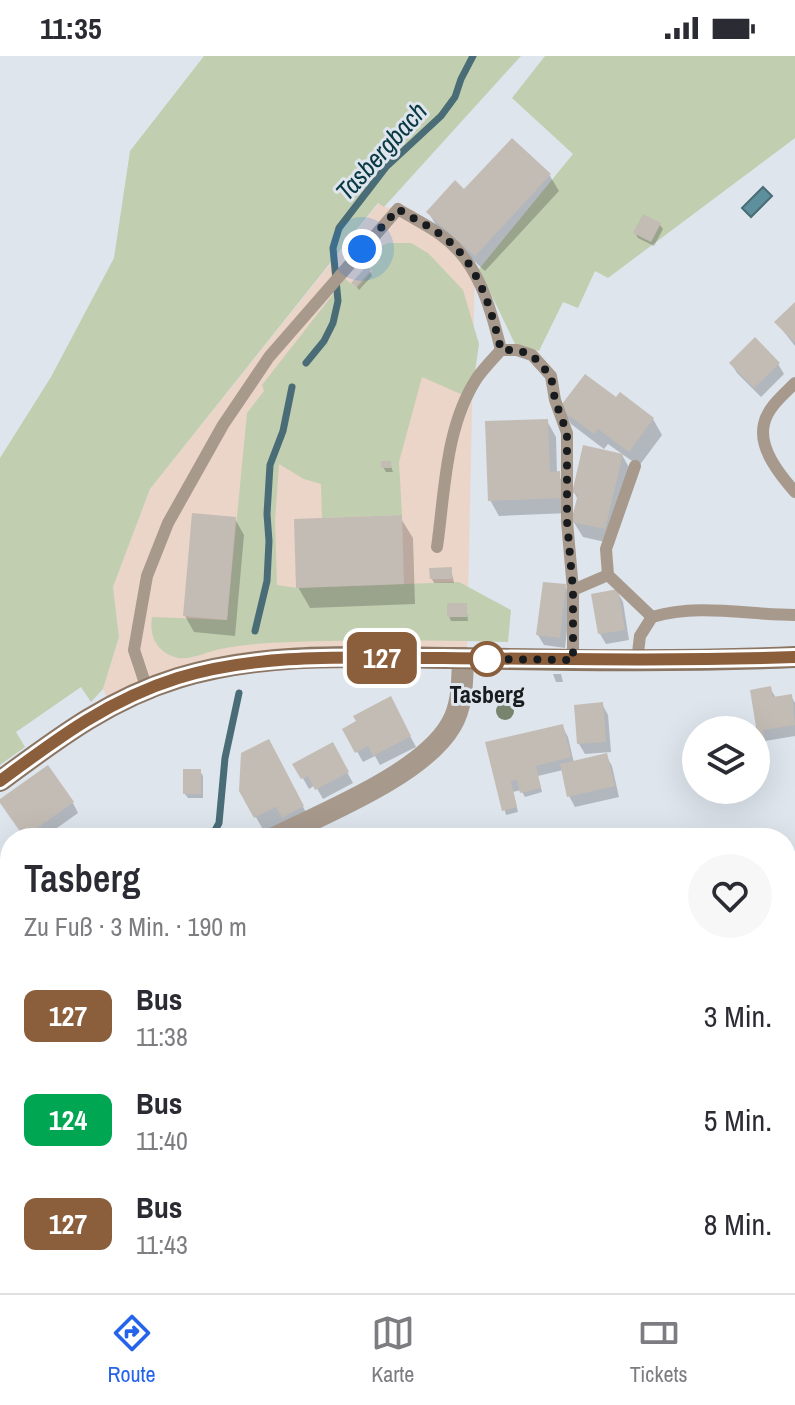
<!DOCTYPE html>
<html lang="de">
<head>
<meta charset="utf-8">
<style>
	:root { --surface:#fff; --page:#f7f7f7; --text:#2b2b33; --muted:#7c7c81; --line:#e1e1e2; --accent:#2563eb }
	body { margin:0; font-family:"Archivo Narrow",sans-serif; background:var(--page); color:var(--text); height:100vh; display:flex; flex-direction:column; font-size:30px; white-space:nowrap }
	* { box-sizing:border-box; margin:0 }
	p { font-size:26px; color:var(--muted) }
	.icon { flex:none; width:44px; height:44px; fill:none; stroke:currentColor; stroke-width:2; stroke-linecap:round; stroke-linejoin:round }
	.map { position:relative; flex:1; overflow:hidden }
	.details { position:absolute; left:0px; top:772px; width:796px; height:466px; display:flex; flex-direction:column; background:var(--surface); border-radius:32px 32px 0 0; box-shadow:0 8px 32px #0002 }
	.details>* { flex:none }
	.badge { padding:0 16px; border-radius:12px; font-size:28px; line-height:52px }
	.tools { position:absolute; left:682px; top:660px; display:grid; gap:16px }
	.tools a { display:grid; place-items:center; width:88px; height:88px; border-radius:50%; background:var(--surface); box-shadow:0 8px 32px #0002; font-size:40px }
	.you { position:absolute; width:40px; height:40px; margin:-20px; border:6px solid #fff; border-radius:50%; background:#1a73e8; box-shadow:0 0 0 12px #1a73e833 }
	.map>.badge { position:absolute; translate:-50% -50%; box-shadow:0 0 0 4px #fff }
	.round { display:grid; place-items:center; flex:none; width:84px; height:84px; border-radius:42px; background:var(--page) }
	.summary { display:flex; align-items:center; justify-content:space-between; height:136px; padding:0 24px }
	h1 { font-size:38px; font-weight:600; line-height:60px }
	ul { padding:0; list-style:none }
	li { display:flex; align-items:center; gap:24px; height:104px; padding:0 24px }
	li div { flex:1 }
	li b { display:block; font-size:30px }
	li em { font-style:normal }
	li .badge { min-width:88px; font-weight:700; text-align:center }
	.status { display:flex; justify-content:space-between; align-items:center; height:56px; padding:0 40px; background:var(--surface); direction:ltr }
	.status svg { height:22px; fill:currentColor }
	.tab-bar { display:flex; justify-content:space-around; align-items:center; height:112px; border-top:2px solid var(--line); background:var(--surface); font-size:22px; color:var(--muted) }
	.tab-bar a { display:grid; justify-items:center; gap:4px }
	.tab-bar .current { color:var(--accent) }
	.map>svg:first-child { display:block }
	.industrial { fill:#ebd5c8 }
	.green { fill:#c1ceaf }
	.water { fill:#5e8f9c; stroke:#496c76; stroke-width:2 }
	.shadow { fill:#0003 }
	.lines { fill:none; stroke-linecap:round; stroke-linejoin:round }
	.stream { stroke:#496c76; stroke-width:7 }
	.building { fill:#c3bcb4 }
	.service { stroke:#a8998d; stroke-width:12 }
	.minor { stroke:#a8998d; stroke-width:22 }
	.secondary { stroke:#8b7563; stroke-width:22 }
	.tree { fill:#79846e }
	.line-casing { stroke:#fff; stroke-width:18 }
	.line { stroke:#8b5e3c; stroke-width:12 }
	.walk { stroke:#191c1f; stroke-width:8; stroke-dasharray:0 14.4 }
	.stop-dot { fill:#fff; stroke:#8b5e3c; stroke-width:4 }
	.labels { text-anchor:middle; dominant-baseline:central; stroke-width:6; stroke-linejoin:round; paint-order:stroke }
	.stop-label { font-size:24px; font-weight:bold; fill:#191c1f; stroke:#dee5ed }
	.water-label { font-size:26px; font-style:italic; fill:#083843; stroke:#dee5ed }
</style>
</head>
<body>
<div class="status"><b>11:35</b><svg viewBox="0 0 49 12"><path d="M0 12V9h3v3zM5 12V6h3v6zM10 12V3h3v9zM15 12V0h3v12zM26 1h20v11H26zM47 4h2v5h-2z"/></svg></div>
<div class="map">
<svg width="795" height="1237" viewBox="0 0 795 1237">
	<rect width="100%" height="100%" fill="#dee5ed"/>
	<!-- industrial -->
	<path class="industrial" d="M379,147L385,151L413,154L475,209L467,592L221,617L113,653L103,633L119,581L113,531L150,433Z"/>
	<!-- green -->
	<g class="green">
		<path d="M204,0H521L384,151L378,147L150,433L113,531L119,581L103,633L91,646L81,631L16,676L25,691L0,709V402L51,321L114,202L130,95Z"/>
		<path d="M545,0H795V82L608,222L595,215L578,252L563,246L539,295L515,288L479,213L573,98L512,42Z"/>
		<path d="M389,187H411L428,197L463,234L479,288L475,316L463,339L422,321L399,406L402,459L322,462L321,428L304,423L279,408L275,464L277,529L297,532L459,526L511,554L508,586C428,584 348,583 268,587C252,588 235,590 220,593C207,596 190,604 178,602C157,597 149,581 152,561L227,564L247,357L264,335L262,329L345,223L357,232L372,215L365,204L375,192Z"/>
		<path d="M541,1228H608L600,1237H535Z"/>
	</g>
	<!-- water -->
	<path class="water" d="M763,131L772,140L751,161L742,152Z"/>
	<!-- shadow -->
	<g class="shadow">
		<path d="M512,85L550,120L559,135L485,215L438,172L428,156L464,136Z"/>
		<path d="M660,169L663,173L654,190L638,182L635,177Z"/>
		<path d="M370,215L372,220L359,234L353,227Z"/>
		<path d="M795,248V290L777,267Z"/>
		<path d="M731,307L778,308L784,318L761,341L737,317Z"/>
		<path d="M617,344L653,363L662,379L639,410L608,388L604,393L571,368L562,352Z"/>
		<path d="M547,365L556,381L557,418L568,433L569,457L499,460L490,444Z"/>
		<path d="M622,399L631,415L614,488L583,481L573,465L578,444L574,436Z"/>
		<path d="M390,407L393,416H386L383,411Z"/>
		<path d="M400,461L413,482L415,548L310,552L298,531Z"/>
		<path d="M235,463L244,479L235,580L194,576L185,560Z"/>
		<path d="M451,513L454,527H434L432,523Z"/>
		<path d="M565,530L571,541L565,592L544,589L538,579Z"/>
		<path d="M617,535L623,546L629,584L606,588L600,578Z"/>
		<path d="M466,549L468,565H451L449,560Z"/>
		<path d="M553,618H561L563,626H556Z"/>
		<path d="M770,632L776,642L791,640L795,647V680L765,685L766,692L756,694V674H752L758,673Z"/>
		<path d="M390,643L416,691L380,709L375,700L363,706L345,674Z"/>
		<path d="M602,648L608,659L611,696L585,698L579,688Z"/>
		<path d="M562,670L568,681L574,707L606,699L612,710L619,741L575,751L569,740L563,714L538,720L542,736L525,741L521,734L513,736L518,756L506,759L488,688Z"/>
		<path d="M332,688L353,727L323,743L315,729L309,733L295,708Z"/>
		<path d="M277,701L311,766L265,777L241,735Z"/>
		<path d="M200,715L203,720V742H188L185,738Z"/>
		<path d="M73,747L78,757L43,782H26L6,755Z"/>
	</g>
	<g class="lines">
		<!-- stream -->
		<g class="stream">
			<path d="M306,307L324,285L333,267L338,245L333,192L339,172L386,111L441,60L455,41L461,23L473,0"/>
			<path d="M255,575L267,525L269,485L267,458L270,409L283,375L292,331"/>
			<path d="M211,782L219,767L225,702L239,637"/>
			<path d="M0,886L10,875"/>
		</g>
	</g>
	<!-- building -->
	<g class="building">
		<path d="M512,82L551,118L475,200L426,156L455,124L464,133Z"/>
		<path d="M643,158L661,167L651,186L633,177Z"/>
		<path d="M367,210L371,214L356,231L351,227Z"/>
		<path d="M795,246V287L774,266Z"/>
		<path d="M755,281L780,307L754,332L729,307Z"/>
		<path d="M585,318L616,341L620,336L654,362L629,396L598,373L594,378L559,352Z"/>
		<path d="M548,363L550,416L560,415L561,442L488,445L485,365Z"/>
		<path d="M583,389L623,398L605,473L571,466L578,438L572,437Z"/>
		<rect x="381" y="405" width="10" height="7"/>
		<path d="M192,457L236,461L227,564L183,560Z"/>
		<path d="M402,459L404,528L296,532L294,463Z"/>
		<path d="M452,511V523H430L429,512Z"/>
		<path d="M543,526L566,528L560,582L536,579Z"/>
		<path d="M618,533L625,574L598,578L591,538Z"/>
		<rect x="447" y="547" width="20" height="14"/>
		<path d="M771,630L773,641L792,638L795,669L763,674L765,688L756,689V674H749L756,671L750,634Z"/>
		<path d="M391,640L411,680L373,700L368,690L355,697L342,673L356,665L353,660Z"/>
		<path d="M603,646L606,686L577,688L574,649Z"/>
		<path d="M563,668L571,701L536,710L541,732L520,737L517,724L511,725L517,751L502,755L485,686Z"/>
		<path d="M269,683L304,750L282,762L276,751L254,762L239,735L241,697Z"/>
		<path d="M333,686L349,716L315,734L308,720L301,723L292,708Z"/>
		<path d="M607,697L615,730L567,741L560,708Z"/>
		<path d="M48,709L74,746L24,781L0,747V743Z"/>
		<rect x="183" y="713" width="18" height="25"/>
		<path d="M97,775L99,782H76V781Z"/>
		<path d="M178,776L179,782H158V781Z"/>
		<path d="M10,907V945L5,950L0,945V923L3,921L0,916Z"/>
	</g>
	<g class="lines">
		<!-- service -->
		<g class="service">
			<path d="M795,327C784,338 767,352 764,368C758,392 780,419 795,436"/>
			<path d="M635,410L606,493L608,519L652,561"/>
			<path d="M437,491C445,435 445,371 477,322C484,312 493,303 501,294H517L532,299L551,320L555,344L567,377V465L573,534V604"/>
			<path d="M573,534L608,519"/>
			<path d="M637,605L640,580L652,561C700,547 746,559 795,559"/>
			<path d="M147,633L134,594L147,520L168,467L223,369L269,301L398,153C412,162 428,169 441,179C478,205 491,252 501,294"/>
		</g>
		<!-- minor -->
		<g class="minor">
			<path d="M274,782C324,757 423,718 451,669C463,649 462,625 463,602"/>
			<path d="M0,967L10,961"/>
		</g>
		<!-- secondary -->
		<path class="secondary" d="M0,725C57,683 109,643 178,622C266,595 363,601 455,602C568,604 682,606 795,601"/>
	</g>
	<!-- trees -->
	<circle class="tree" cx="505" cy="655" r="9"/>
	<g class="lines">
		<defs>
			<path id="line" d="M0,725C58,682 108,644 178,622C263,596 355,602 443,602C560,603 677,605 795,601"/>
		</defs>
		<!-- line casing -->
		<use href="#line" class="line-casing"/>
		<!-- line -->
		<use href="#line" class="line"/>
		<!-- walk -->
		<path class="walk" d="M362,193L398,153C412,162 428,169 441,179C478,205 491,252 501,294H517L532,299L551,320L555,344L567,377V465L573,534V604L487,603"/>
	</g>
	<!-- markers -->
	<circle class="stop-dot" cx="487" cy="603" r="16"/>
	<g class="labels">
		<!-- stop labels -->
		<g class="stop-label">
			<text x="487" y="638">Tasberg</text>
		</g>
		<!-- water labels -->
		<g class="water-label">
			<text transform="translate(381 95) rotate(-48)">Tasbergbach</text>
		</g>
	</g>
</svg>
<div class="tools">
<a><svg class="icon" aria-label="layers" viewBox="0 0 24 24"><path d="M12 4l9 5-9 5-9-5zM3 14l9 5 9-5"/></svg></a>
</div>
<div class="you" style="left:362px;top:193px"></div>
<b class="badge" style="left:382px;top:602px;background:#8b5e3c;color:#fff">127</b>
<section class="details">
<div class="summary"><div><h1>Tasberg</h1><p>Zu Fuß · 3 Min. · 190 m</p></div><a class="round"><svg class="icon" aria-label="heart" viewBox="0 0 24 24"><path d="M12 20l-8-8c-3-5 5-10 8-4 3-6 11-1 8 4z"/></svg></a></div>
<ul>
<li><span class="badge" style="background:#8b5e3c;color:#fff">127</span><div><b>Bus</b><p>11:38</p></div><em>3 Min.</em></li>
<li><span class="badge" style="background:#00a651;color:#fff">124</span><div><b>Bus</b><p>11:40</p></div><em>5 Min.</em></li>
<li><span class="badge" style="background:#8b5e3c;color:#fff">127</span><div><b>Bus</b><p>11:43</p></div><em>8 Min.</em></li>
</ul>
</section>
</div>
<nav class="tab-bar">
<a class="current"><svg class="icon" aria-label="directions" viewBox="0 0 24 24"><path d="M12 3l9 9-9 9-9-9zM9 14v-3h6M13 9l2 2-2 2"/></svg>Route</a>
<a><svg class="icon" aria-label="map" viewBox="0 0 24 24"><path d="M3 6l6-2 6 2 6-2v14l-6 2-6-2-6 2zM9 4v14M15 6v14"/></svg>Karte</a>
<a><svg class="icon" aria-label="tickets" viewBox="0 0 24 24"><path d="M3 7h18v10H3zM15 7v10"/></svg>Tickets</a>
</nav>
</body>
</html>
